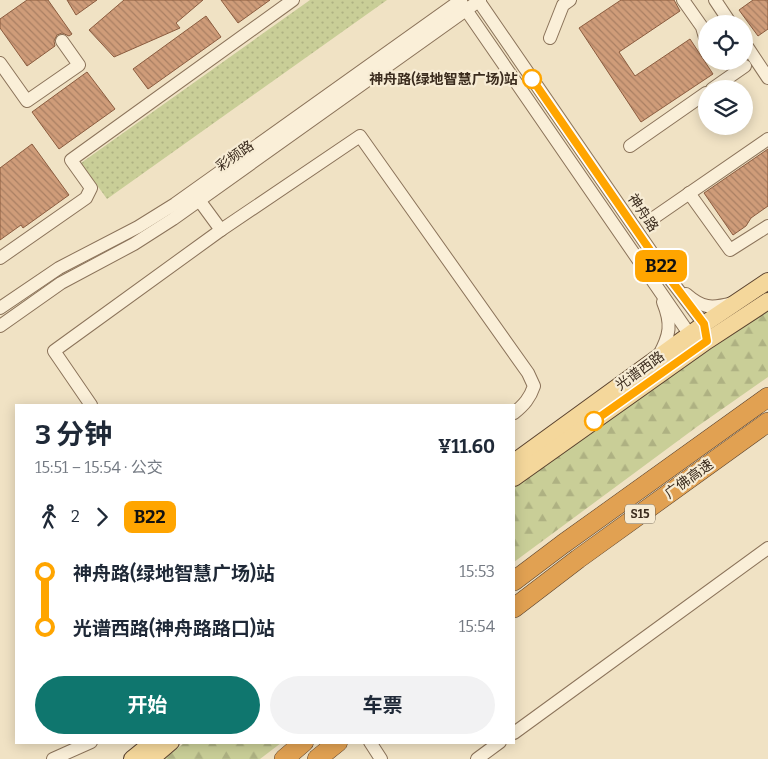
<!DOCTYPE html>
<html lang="zh">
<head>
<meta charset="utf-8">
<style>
	:root { --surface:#fff; --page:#f2f2f3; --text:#1f2937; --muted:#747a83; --accent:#0f766e }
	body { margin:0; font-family:Bitter,"Noto Sans SC",serif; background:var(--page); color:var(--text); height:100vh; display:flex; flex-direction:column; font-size:19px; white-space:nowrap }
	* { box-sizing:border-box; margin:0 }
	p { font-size:16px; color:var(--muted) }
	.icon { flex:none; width:28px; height:28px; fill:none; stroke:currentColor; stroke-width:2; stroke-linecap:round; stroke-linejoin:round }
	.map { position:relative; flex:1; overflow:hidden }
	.details { position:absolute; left:15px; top:404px; width:500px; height:340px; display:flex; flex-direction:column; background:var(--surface); border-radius:0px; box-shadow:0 2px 12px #0003 }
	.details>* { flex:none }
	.badge { padding:0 10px; border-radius:8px; font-size:18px; line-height:32px }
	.buttons { position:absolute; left:698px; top:15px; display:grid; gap:10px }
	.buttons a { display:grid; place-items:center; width:55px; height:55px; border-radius:50%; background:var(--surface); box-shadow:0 2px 12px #0003; font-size:25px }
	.map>.badge { position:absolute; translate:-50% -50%; box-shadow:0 0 0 2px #fff }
	.legs { display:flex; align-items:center; gap:8px; height:55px; padding:0 20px; font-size:16px }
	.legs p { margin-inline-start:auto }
	.headline { display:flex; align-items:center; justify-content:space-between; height:85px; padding:0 20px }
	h1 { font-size:28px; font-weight:700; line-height:38px }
	.action { display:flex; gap:10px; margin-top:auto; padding:10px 20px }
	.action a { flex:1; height:58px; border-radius:30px; background:var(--accent); color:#fff; font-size:20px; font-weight:700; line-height:58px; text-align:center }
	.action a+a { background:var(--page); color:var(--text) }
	ul { padding:0 20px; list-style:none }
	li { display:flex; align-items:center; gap:18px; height:55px; font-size:19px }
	li i { display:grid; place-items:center; width:8px; height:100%; margin:0 6px; background:currentColor }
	li i::after { content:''; width:12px; height:12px; margin:-6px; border:4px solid; border-radius:50%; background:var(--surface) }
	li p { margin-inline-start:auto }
	li:first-child i { background:linear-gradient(#0000 50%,currentColor 0) }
	li:last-child i { background:linear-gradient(currentColor 50%,#0000 0) }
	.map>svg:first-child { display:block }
	.grass { fill:url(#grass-dots) }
	.forest { fill:url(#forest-firs) }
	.building { fill:url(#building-back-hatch); stroke:#8b5c3f }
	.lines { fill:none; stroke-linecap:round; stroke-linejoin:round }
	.minor-casing { stroke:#8b735a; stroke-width:14 }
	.major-casing { stroke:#59412e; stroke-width:18 }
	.highway-casing { stroke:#59412e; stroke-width:20 }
	.minor { stroke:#faefd8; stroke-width:12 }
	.major { stroke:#f4d79b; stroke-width:16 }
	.highway { stroke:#e1a152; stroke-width:19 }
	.line-1-casing { stroke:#fff; stroke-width:11 }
	.line-1 { stroke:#ffa500; stroke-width:8 }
	.stop-1-dot { fill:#fff; stroke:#ffa500; stroke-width:2.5 }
	.labels { text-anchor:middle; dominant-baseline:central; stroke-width:4.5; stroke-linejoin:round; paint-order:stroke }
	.shield { fill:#f7ecd4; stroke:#736655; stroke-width:1 }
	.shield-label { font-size:12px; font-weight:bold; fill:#3b2c1e }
	.stop-label { font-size:14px; font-weight:bold; fill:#3b2c1e; stroke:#f7ecd4; text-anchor:end }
	.street-label { font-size:14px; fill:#3b2c1e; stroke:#f7ecd4 }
</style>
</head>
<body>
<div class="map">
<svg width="768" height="759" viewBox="0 0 768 759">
	<defs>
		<pattern id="grass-dots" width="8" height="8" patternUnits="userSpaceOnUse" patternTransform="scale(1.25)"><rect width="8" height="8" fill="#c9ce97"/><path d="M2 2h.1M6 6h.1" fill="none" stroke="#aeb182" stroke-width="1.8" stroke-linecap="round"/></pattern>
		<pattern id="forest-firs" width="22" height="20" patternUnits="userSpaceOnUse" patternTransform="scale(1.25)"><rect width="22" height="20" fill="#c9ce97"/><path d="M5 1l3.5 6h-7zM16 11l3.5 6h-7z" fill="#aeb182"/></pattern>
		<pattern id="building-back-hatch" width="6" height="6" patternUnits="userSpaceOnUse" patternTransform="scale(1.25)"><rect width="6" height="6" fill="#cf9c79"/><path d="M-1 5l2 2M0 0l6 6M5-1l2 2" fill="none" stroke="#a97f63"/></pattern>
	</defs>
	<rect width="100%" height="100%" fill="#f0e2c4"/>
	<!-- grass -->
	<path class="grass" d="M310,0H387L107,199L81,163Z"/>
	<!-- forest -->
	<g class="forest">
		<path d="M768,310V377L698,426L514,562V488L610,418Z"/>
		<path d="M184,743V742L281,743L260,759H164Z"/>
	</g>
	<!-- building -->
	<g class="building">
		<path d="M27,0H48L72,34L69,36L62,33L57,35L54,41L55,46L27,66L0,28V19Z"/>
		<path d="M67,0H97L76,15Z"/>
		<path d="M124,0H203L176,23L180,28L114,57L89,30Z"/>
		<path d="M221,0H270L238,23Z"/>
		<path d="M621,0H674L680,11L619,52L635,76L690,39L713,74L641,122L579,28Z"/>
		<path d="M753,0H768V29L758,36L739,10Z"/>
		<path d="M206,16L221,37L148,89L133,69Z"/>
		<path d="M87,72L115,109L59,149L32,112Z"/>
		<path d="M32,144L69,195L23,228L21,225L0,240V168Z"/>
		<path d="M768,149V206L751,218L746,226L733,235L704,193Z"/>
	</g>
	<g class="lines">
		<defs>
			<g id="minor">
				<path d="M478,0L670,279L704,324L705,331"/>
				<path d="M683,0L702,27L706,41"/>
				<path d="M715,0L731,24"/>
				<path d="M462,4L690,335L698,338"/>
				<path d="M550,38L563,5L570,0"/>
				<path d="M744,42L768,78"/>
				<path d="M0,63L27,101L79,65L62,41"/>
				<path d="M712,89L745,66L727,61"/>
				<path d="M630,146L706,93"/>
				<path d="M689,193L730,250L768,226"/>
				<path d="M199,200L221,230"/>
				<path d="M652,219L768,139"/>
				<path d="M0,258L86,198L91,188L71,160L293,0"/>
				<path d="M686,294C702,308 711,309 732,303"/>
				<path d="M0,308L59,268L138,227L175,204L461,0"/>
				<path d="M0,326L61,283L134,244L173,219L480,0"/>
				<path d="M659,355C670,335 672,324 663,302"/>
				<path d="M91,405L54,351L221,230L360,136L528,373L534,386C530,398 524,405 514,413"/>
				<path d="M514,733L768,548"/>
				<path d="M370,742L381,759"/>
				<path d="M53,759L91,742"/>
				<path d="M477,759L500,742"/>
			</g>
			<g id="major">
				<path d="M514,462L704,324L768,281"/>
				<path d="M514,478L707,341L768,301"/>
				<path d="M132,759L153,742"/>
				<path d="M151,759L171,742"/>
			</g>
			<g id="highway">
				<path d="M514,581L563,544L768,397"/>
				<path d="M514,608L578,559L768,422"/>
				<path d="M284,759L304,742"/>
				<path d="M317,759L338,742"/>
			</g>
		</defs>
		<!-- minor casing -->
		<use href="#minor" class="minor-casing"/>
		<!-- major casing -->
		<use href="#major" class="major-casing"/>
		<!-- highway casing -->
		<use href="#highway" class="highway-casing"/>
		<!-- minor -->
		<use href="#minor" class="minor"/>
		<!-- major -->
		<use href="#major" class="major"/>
		<!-- highway -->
		<use href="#highway" class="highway"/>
	</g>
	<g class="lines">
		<defs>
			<path id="line-1" d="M532,79L670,279L704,324L707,341L594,421"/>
		</defs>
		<!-- line-1 casing -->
		<use href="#line-1" class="line-1-casing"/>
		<!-- line-1 -->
		<use href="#line-1" class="line-1"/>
	</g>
	<!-- markers -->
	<g class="stop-1-dot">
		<circle cx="532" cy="79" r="9"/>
		<circle cx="594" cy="421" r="9"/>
	</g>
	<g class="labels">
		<!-- shield labels -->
		<rect class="shield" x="625" y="504.5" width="30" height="19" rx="4"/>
		<g class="shield-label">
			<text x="640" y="514">S15</text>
		</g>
		<!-- stop labels -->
		<g class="stop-label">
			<text x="518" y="79">神舟路(绿地智慧广场)站</text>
		</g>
		<!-- street labels -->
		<g class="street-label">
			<text transform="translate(235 156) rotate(-35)">彩频路</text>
			<text transform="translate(643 213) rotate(56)">神舟路</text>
			<text transform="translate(640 371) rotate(-36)">光谱西路</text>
			<text transform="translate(689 479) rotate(-36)">广佛高速</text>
		</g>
	</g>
</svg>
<div class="buttons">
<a><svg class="icon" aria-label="locate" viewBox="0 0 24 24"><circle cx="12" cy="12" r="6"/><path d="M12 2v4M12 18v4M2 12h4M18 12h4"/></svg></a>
<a><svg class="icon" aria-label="layers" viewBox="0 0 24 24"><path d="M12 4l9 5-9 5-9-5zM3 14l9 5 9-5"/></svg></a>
</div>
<b class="badge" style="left:661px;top:266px;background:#ffa500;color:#111">B22</b>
<section class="details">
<div class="headline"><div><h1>3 分钟</h1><p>15:51 – 15:54 · 公交</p></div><b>¥11.60</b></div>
<div class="legs"><svg class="icon" aria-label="walk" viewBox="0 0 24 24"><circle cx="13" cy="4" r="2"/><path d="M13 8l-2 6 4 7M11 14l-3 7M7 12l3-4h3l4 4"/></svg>2<svg class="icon" aria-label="forward" viewBox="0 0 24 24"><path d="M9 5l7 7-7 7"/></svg><b class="badge" style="background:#ffa500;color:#111">B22</b></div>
<ul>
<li><i style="color:#ffa500"></i><b>神舟路(绿地智慧广场)站</b><p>15:53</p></li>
<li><i style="color:#ffa500"></i><b>光谱西路(神舟路路口)站</b><p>15:54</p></li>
</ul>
<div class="action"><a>开始</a><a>车票</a></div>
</section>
</div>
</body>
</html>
